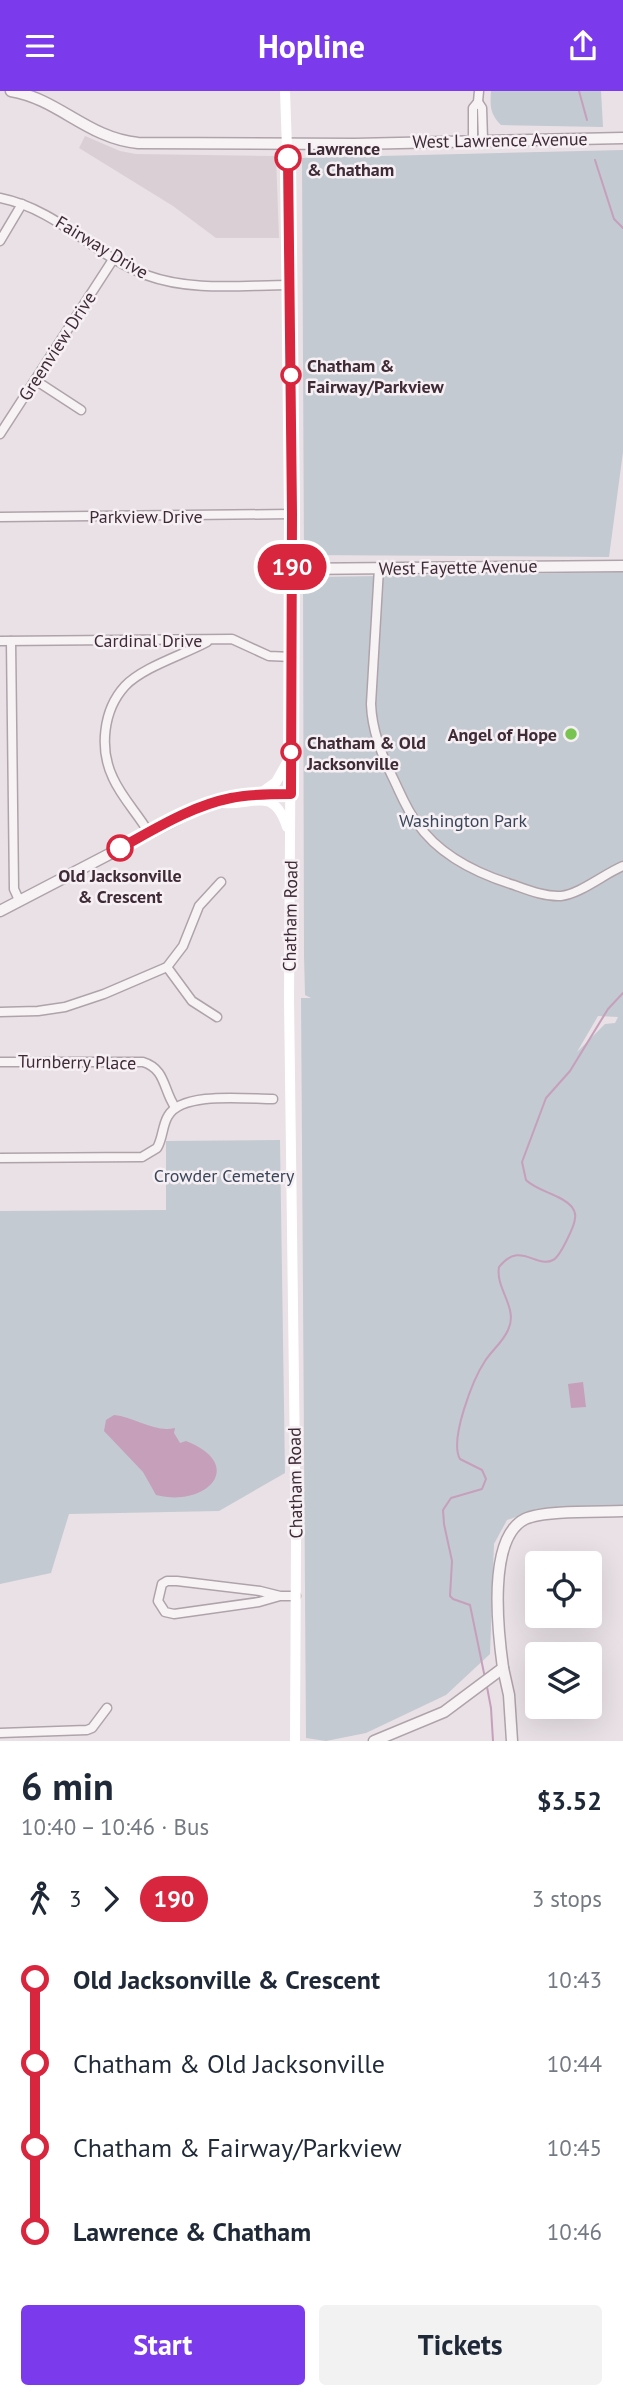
<!DOCTYPE html>
<html lang="en">
<head>
<meta charset="utf-8">
<style>
	:root { --surface:#fff; --page:#f2f2f3; --text:#1f2937; --muted:#747a83; --accent:#7c3aed }
	body { margin:0; font-family:"PT Sans",sans-serif; background:var(--page); color:var(--text); height:100vh; display:flex; flex-direction:column; font-size:26px; white-space:nowrap }
	* { box-sizing:border-box; margin:0 }
	p { font-size:23px; color:var(--muted) }
	.icon { flex:none; width:38px; height:38px; fill:none; stroke:currentColor; stroke-width:2; stroke-linecap:round; stroke-linejoin:round }
	.map { position:relative; height:1650px; overflow:hidden }
	.panel { display:flex; flex-direction:column; background:var(--surface); flex:1 }
	.panel>* { flex:none }
	.badge { padding:0 14px; border-radius:23px; font-size:24px; line-height:46px }
	.controls { position:absolute; left:525px; top:1460px; display:grid; gap:14px }
	.controls a { display:grid; place-items:center; width:77px; height:77px; border-radius:7px; background:var(--surface); box-shadow:0 7px 28px #0002; font-size:35px }
	.map>.badge { position:absolute; translate:-50% -50%; box-shadow:0 0 0 4px #fff }
	.legs { display:flex; align-items:center; gap:10px; height:77px; padding:0 21px; font-size:23px }
	.legs p { margin-inline-start:auto }
	.overview { display:flex; align-items:center; justify-content:space-between; height:119px; padding:0 21px }
	h1 { font-size:38px; font-weight:800; line-height:52px }
	.primary-button { display:flex; gap:14px; margin-top:auto; padding:14px 21px }
	.primary-button a { flex:1; height:80px; border-radius:7px; background:var(--accent); color:#fff; font-size:28px; font-weight:800; line-height:80px; text-align:center }
	.primary-button a+a { background:var(--page); color:var(--text) }
	ul { padding:0 21px; list-style:none }
	li { display:flex; align-items:center; gap:24px; height:84px; font-size:26px }
	li i { display:grid; place-items:center; width:10px; height:100%; margin:0 9px; background:currentColor }
	li i::after { content:''; width:18px; height:18px; margin:-9px; border:5px solid; border-radius:50%; background:var(--surface) }
	li p { margin-inline-start:auto }
	li:first-child i { background:linear-gradient(#0000 50%,currentColor 0) }
	li:last-child i { background:linear-gradient(currentColor 50%,#0000 0) }
	header { display:flex; justify-content:space-between; align-items:center; height:91px; padding:0 21px; background:var(--accent); color:#fff; font-size:32px; font-weight:800 }
	.map>svg:first-child { display:block }
	.built { fill:#dacfd5 }
	.green { fill:#c3cad2; fill-rule:evenodd }
	.water { fill:#c69fba }
	.lines { fill:none; stroke-linecap:round; stroke-linejoin:round }
	.stream { stroke:#c69fba; stroke-width:2 }
	.minor-casing { stroke:#afa3aa; stroke-width:11 }
	.tertiary-casing { stroke:#afa3aa; stroke-width:13 }
	.minor { stroke:#f7f3f5; stroke-width:8 }
	.tertiary { stroke:#f7f3f5; stroke-width:10 }
	.secondary { stroke:#fff; stroke-width:10 }
	.line-1-casing { stroke:#fff; stroke-width:16 }
	.line-1 { stroke:#d7263d; stroke-width:10 }
	.stop-1-dot { fill:#fff; stroke:#d7263d; stroke-width:3.5 }
	.poi-dot { fill:#79c450; stroke:#f6f0f4; stroke-width:2.5 }
	.labels { text-anchor:middle; dominant-baseline:central; stroke-width:5; stroke-linejoin:round; paint-order:stroke }
	.street-label { font-size:18px; fill:#3f2b36; stroke:#f6f0f4 }
	.stop-label { font-size:18px; font-weight:bold; fill:#3f2b36; stroke:#f6f0f4; text-anchor:start }
	.poi-label { font-size:18px; font-weight:bold; fill:#3f2b36; stroke:#f6f0f4; text-anchor:end }
	.park-label { font-size:18px; fill:#39465a; stroke:#f6f0f4 }
</style>
</head>
<body>
<header><svg class="icon" aria-label="menu" viewBox="0 0 24 24"><path d="M4 6h16M4 12h16M4 18h16"/></svg>Hopline<svg class="icon" aria-label="share" viewBox="0 0 24 24"><path d="M12 15V3M7 8l5-5 5 5M5 13v7h14v-7"/></svg></header>
<div class="map">
<svg width="623" height="1650" viewBox="0 0 623 1650">
	<rect width="100%" height="100%" fill="#e9e1e6"/>
	<!-- built -->
	<path class="built" d="M85,45L120,60L136,63L276,65L279,147H216L173,115L79,57Z"/>
	<!-- green -->
	<g class="green">
		<path d="M491,0H601L603,36L501,34C490,23 490,15 491,0Z"/>
		<path d="M623,59V361L609,466L304,464L302,67Z"/>
		<path d="M623,481V1415L542,1417L507,1429L494,1453L490,1563L446,1604L366,1642L326,1650L306,1647L301,907H311L305,904L304,864L303,489L319,486ZM598,925L618,926L615,932L605,933L577,961Z"/>
		<path d="M280,1049L285,1382L219,1420L69,1423L51,1482L0,1493V1120L166,1119V1050Z"/>
	</g>
	<!-- water -->
	<g class="water">
		<path d="M583,1291L586,1316L571,1317L568,1293Z"/>
		<path d="M114,1324C135,1326 155,1342 175,1337L174,1342L180,1352L186,1350C247,1374 207,1417 156,1404L143,1381L104,1340L106,1329Z"/>
	</g>
	<g class="lines">
		<!-- stream -->
		<g class="stream">
			<path d="M579,0L587,29"/>
			<path d="M595,69L614,128L623,137"/>
			<path d="M485,1587L470,1514L453,1508L450,1505L452,1470L444,1433L443,1419L451,1407L482,1398L486,1388L482,1379L460,1368C449,1349 473,1288 485,1270C492,1259 503,1251 508,1239C519,1217 495,1198 499,1176C520,1149 536,1178 553,1169C560,1166 575,1134 575,1127C576,1123 574,1119 572,1116C561,1103 538,1101 526,1089L522,1071L546,1007L570,980L608,918L623,902"/>
			<path d="M487,1596L491,1617L493,1650"/>
		</g>
		<defs>
			<g id="minor">
				<path d="M478,11L482,17L483,49"/>
				<path d="M473,49V17L478,11L479,0"/>
				<path d="M0,107C59,119 93,164 146,184C192,201 243,194 290,194"/>
				<path d="M0,150L22,113"/>
				<path d="M35,289L81,319"/>
				<path d="M0,343L114,167"/>
				<path d="M0,426L292,423"/>
				<path d="M379,477L371,613C372,639 381,662 392,685C400,701 406,718 417,732C439,764 478,783 514,794C528,799 545,806 561,805C580,803 604,783 623,775"/>
				<path d="M0,550L232,548L269,565L292,566"/>
				<path d="M11,550L14,798L19,809"/>
				<path d="M149,742C138,723 122,707 113,687C99,658 103,619 125,595C143,576 183,564 207,551"/>
				<path d="M167,876L192,910L217,926"/>
				<path d="M0,921L38,920L65,916L104,903L167,876L183,855L199,815L221,791"/>
				<path d="M0,971H143C166,978 163,999 175,1016"/>
				<path d="M0,1067L142,1066L157,1057C163,1047 162,1035 168,1025C182,1000 247,1008 273,1008"/>
				<path d="M280,1505L260,1500L177,1490H167L162,1493L158,1510L165,1521L174,1523L259,1511L280,1505H296"/>
				<path d="M0,1642L87,1639L92,1637L107,1617"/>
			</g>
			<g id="tertiary">
				<path d="M11,0C59,8 87,47 138,52L355,53L623,47"/>
				<path d="M292,478L623,475"/>
				<path d="M0,820L198,717L239,706L291,703"/>
				<path d="M503,1577L509,1604L512,1650"/>
				<path d="M374,1650L444,1621L503,1577C498,1541 487,1447 525,1428C544,1419 600,1421 623,1420"/>
			</g>
		</defs>
		<!-- minor casing -->
		<use href="#minor" class="minor-casing"/>
		<!-- tertiary casing -->
		<use href="#tertiary" class="tertiary-casing"/>
		<!-- minor -->
		<use href="#minor" class="minor"/>
		<!-- tertiary -->
		<use href="#tertiary" class="tertiary"/>
		<!-- secondary -->
		<g class="secondary">
			<path d="M285,0L290,143L292,423L289,908L296,1446L295,1650"/>
			<path d="M258,704L276,691L289,668"/>
			<path d="M214,711C248,719 272,690 287,736"/>
		</g>
	</g>
	<g class="lines">
		<defs>
			<path id="line-1" d="M120,757C155,738 191,715 231,707C250,703 271,703 291,703L292,423L288,67"/>
		</defs>
		<!-- line-1 casing -->
		<use href="#line-1" class="line-1-casing"/>
		<!-- line-1 -->
		<use href="#line-1" class="line-1"/>
	</g>
	<!-- markers -->
	<g class="stop-1-dot">
		<circle cx="288" cy="67" r="12"/>
		<circle cx="291" cy="284" r="9"/>
		<circle cx="291" cy="661" r="9"/>
		<circle cx="120" cy="757" r="12"/>
	</g>
	<circle class="poi-dot" cx="571" cy="643" r="7"/>
	<g class="labels">
		<!-- street labels -->
		<g class="street-label">
			<text transform="translate(500 49) rotate(-1)">West Lawrence Avenue</text>
			<text transform="translate(102 156) rotate(31)">Fairway Drive</text>
			<text transform="translate(57 255) rotate(-57)">Greenview Drive</text>
			<text x="146" y="425">Parkview Drive</text>
			<text transform="translate(458 476) rotate(-1)">West Fayette Avenue</text>
			<text x="148" y="549">Cardinal Drive</text>
			<text transform="translate(290 825) rotate(-89)">Chatham Road</text>
			<text transform="translate(77 971) rotate(1)">Turnberry Place</text>
			<text transform="translate(295 1392) rotate(-91)">Chatham Road</text>
		</g>
		<!-- stop labels -->
		<g class="stop-label">
			<text x="307" y="57">Lawrence<tspan x="307" dy="21">&amp; Chatham</tspan></text>
			<text x="307" y="274">Chatham &amp;<tspan x="307" dy="21">Fairway/Parkview</tspan></text>
			<text x="307" y="651">Chatham &amp; Old<tspan x="307" dy="21">Jacksonville</tspan></text>
			<text x="120" y="784" text-anchor="middle">Old Jacksonville<tspan x="120" dy="21">&amp; Crescent</tspan></text>
		</g>
		<!-- poi labels -->
		<g class="poi-label">
			<text x="557" y="643">Angel of Hope</text>
		</g>
		<!-- park labels -->
		<g class="park-label">
			<text x="463" y="729">Washington Park</text>
			<text x="224" y="1084">Crowder Cemetery</text>
		</g>
	</g>
</svg>
<div class="controls">
<a><svg class="icon" aria-label="locate" viewBox="0 0 24 24"><circle cx="12" cy="12" r="6"/><path d="M12 2v4M12 18v4M2 12h4M18 12h4"/></svg></a>
<a><svg class="icon" aria-label="layers" viewBox="0 0 24 24"><path d="M12 4l9 5-9 5-9-5zM3 14l9 5 9-5"/></svg></a>
</div>
<b class="badge" style="left:292px;top:476px;background:#d7263d;color:#fff">190</b>
</div>
<section class="panel">
<div class="overview"><div><h1>6 min</h1><p>10:40 – 10:46 · Bus</p></div><b>$3.52</b></div>
<div class="legs"><svg class="icon" aria-label="walk" viewBox="0 0 24 24"><circle cx="13" cy="4" r="2"/><path d="M13 8l-2 6 4 7M11 14l-3 7M7 12l3-4h3l4 4"/></svg>3<svg class="icon" aria-label="forward" viewBox="0 0 24 24"><path d="M9 5l7 7-7 7"/></svg><b class="badge" style="background:#d7263d;color:#fff">190</b><p>3 stops</p></div>
<ul>
<li><i style="color:#d7263d"></i><b>Old Jacksonville &amp; Crescent</b><p>10:43</p></li>
<li><i style="color:#d7263d"></i><span>Chatham &amp; Old Jacksonville</span><p>10:44</p></li>
<li><i style="color:#d7263d"></i><span>Chatham &amp; Fairway/Parkview</span><p>10:45</p></li>
<li><i style="color:#d7263d"></i><b>Lawrence &amp; Chatham</b><p>10:46</p></li>
</ul>
<div class="primary-button"><a>Start</a><a>Tickets</a></div>
</section>
</body>
</html>
